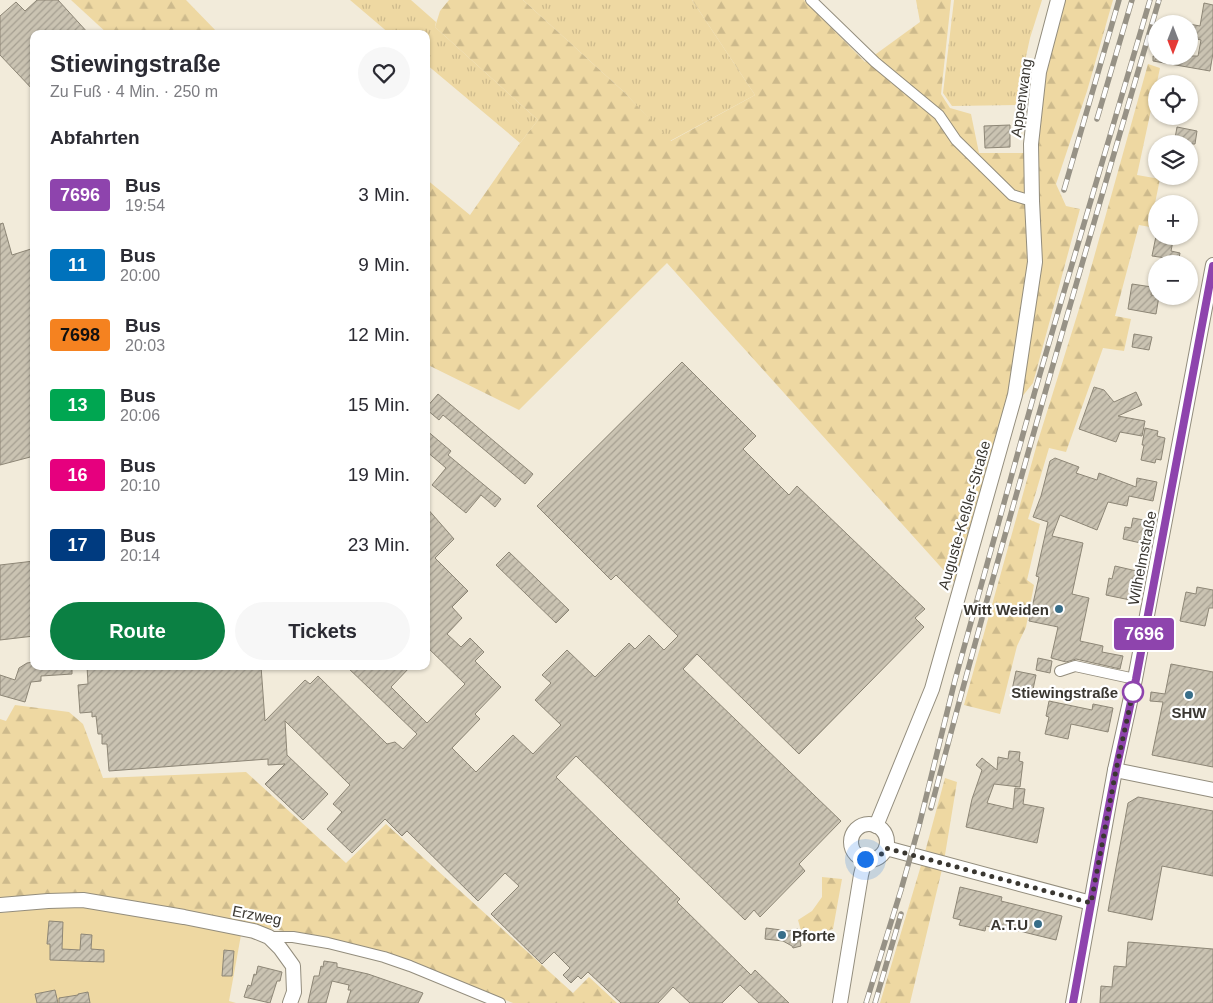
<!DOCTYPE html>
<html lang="de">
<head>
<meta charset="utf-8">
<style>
	:root { --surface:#fff; --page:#f7f7f7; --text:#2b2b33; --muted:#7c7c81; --accent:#0b8043 }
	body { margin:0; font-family:Helvetica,sans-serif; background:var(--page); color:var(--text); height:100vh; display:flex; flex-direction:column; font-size:19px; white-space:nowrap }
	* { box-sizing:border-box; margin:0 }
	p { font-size:16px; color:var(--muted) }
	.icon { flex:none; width:28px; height:28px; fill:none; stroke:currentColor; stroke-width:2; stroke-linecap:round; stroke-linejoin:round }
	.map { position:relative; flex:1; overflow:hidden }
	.drawer { position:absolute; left:30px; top:30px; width:400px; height:640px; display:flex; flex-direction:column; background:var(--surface); border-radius:10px; box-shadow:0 1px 4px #0004 }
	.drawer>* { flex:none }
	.badge { padding:0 10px; border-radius:4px; font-size:18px; line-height:32px }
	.needle { width:32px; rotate:180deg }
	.fabs { position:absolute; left:1148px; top:15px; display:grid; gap:10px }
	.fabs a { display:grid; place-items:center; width:50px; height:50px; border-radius:50%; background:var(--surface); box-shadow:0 1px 4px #0004; font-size:25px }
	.you { position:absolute; width:25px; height:25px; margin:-12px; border:4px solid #fff; border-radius:50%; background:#1a73e8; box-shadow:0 0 0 8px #1a73e833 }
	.map>.badge { position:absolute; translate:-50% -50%; box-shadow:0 0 0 2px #fff }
	h2 { padding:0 20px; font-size:19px; line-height:45px }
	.round { display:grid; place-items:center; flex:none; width:52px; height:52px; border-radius:26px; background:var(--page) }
	.headline { display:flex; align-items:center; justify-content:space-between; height:85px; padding:0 20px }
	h1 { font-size:24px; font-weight:800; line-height:38px }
	.button { display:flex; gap:10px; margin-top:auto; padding:10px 20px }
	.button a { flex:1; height:58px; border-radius:30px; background:var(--accent); color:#fff; font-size:20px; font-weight:800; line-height:58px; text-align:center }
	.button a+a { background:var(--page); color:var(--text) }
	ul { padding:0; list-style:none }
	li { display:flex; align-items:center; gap:15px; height:70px; padding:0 20px }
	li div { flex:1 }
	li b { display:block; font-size:19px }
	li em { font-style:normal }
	li .badge { min-width:55px; font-weight:700; text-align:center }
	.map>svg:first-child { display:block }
	.grass { fill:url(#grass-tufts) }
	.forest { fill:url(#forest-firs) }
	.garden { fill:#eed8a2 }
	.building { fill:url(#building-hatch); stroke:#8d8676 }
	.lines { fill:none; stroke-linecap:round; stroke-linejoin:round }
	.street-casing { stroke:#938d7d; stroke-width:12 }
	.secondary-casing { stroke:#938d7d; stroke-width:16 }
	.street { stroke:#fff; stroke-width:10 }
	.secondary { stroke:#fff; stroke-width:14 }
	.rail-casing { stroke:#979286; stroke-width:5.5 }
	.rail { stroke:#fff; stroke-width:4; stroke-dasharray:11; stroke-linecap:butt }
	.line-casing { stroke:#fff; stroke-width:11 }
	.line { stroke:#8e44ad; stroke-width:8 }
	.walk { stroke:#3a3731; stroke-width:5; stroke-dasharray:0 9 }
	.poi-dot { fill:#386e89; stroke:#fff; stroke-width:2 }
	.stop-dot { fill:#fff; stroke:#8e44ad; stroke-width:2.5 }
	.labels { text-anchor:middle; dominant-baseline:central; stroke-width:4.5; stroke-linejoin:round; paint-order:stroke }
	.street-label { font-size:15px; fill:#3a3731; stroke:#fff }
	.poi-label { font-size:15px; font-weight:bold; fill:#3a3731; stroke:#fff; text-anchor:end }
	.stop-label { font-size:15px; font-weight:bold; fill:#3a3731; stroke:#fff; text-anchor:end }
</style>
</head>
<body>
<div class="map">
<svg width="1213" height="1003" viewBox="0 0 1213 1003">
	<defs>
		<pattern id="grass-tufts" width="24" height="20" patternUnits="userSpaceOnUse" patternTransform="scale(1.25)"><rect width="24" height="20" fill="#eed8a2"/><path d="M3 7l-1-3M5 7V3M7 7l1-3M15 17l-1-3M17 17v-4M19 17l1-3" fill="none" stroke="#cdba8c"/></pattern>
		<pattern id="forest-firs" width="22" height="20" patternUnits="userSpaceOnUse" patternTransform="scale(1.25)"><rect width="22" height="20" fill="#eed8a2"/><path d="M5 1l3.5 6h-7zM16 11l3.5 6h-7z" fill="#cdba8c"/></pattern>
		<pattern id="building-hatch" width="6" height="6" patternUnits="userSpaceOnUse" patternTransform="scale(1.25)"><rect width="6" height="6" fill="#cac3b2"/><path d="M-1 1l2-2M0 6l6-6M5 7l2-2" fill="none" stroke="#a59f91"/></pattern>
	</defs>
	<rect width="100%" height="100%" fill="#f2ebda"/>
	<!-- grass -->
	<g class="grass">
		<path d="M350,0H411L436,22L435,27L538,120L520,143L426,64V34H390Z"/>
		<path d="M523,0H692L755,95L670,141L624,92Z"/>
		<path d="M954,0H1042L1030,38L1020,84L1022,105L952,106L943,93Z"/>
	</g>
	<!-- forest -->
	<g class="forest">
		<path d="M71,0H186L219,34H108Z"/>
		<path d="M449,0H523L624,92L671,141L755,95L692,0H804L865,62L920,22L916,0H951L941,94L950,108L971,114L979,153H1026L1029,260L1009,394L957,585L667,263L519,410L426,364V179L470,215L520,143L538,120L435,27L440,11Z"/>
		<path d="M1064,0H1113L1087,91L1056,184L1066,206L1080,209L1033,383L1021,398L1036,147L1044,70Z"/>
		<path d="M1148,64L1160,68L1137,175L1160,179L1150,227L1139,225L1115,316L1131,319L1124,351L1103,348L1066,452L1049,448L1028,519L1040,524L1027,580L1034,585L1026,627L1017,646L1000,714L964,705L1037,444L1084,293Z"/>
		<path d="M15,705L69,712L83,724L103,778L246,772L346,863L386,824L573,993L589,977L617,1003H513L413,963L328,939L256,926L0,901V719L6,721Z"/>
		<path d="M945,778L957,782L944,861L910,1003H880L925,852Z"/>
		<path d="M822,877L842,879L833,929L803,938L798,920L812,911L822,897Z"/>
	</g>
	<!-- garden -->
	<path class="garden" d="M81,904L241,935L229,1001L236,1003H0V913Z"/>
	<!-- building -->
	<g class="building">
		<path d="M37,0H58L89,34H34V91L0,55V16L16,2L25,11Z"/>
		<path d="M1204,3L1213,5V53L1210,71L1153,61V56H1198L1201,40L1197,39L1198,37L1189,35V24L1200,26Z"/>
		<path d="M1010,125V147L985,148L984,126Z"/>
		<path d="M1177,127L1197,131L1195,144H1174Z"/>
		<path d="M3,223L12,255L34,248V456L0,465V224Z"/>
		<path d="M1156,236H1174L1171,251L1180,253L1178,264L1165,262L1166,258L1152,256Z"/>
		<path d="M1132,284L1152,287L1151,295L1159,296L1156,314L1128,309Z"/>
		<path d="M1134,334L1152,337L1149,350L1132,347Z"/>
		<path d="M682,362L756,436L743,449L789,495L797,486L925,609L915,618L924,627L799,754L697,654L683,669L841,821L799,864L805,871L760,917L754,910L745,920L576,756L556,777L680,899L677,902L751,975L755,970L789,1003H759L740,985L722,1003H690L673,987L658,1003H621L588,972L581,979L578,976L571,983L563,975L570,968L554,952L542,964L491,914L519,886L505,873L478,901L407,831L402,836L385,819L352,853L327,829L342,812L333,804L350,785L285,721L287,755L328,794L303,820L265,784L285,764L268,765V759L109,771L107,744H102V734H98L96,716L92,717V712L80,713L78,685L88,684L87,666H261L265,721L305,680L310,684L318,676L387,744L395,742L403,749L417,734L346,666H411L391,687L427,723L465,684L426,646V507L454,539L435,558L468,591L452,607L462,618L447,634L461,647L470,638L484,652L475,661L501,687L475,714L480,719L452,748L476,772L513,735L533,754L561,725L535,700L551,683L542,675L567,650L595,677L629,643L635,649L649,635L664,650L678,636L616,575L611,580L537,506Z"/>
		<path d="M1094,387L1104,390L1114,402L1136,392L1142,405L1118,416L1145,421L1142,436L1120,432L1116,442L1079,429Z"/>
		<path d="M438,394L533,474L525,484L443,415L439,420L426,409V408Z"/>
		<path d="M1145,428L1158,431L1157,436L1165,438L1161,460L1156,459L1155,463L1141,460L1144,445H1142Z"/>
		<path d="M426,430L451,451L448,455L501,499L495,507L481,495L466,513L432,485L446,468L426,451Z"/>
		<path d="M1055,458L1079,467L1076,473L1097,480L1099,473L1136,487L1137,478L1157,482L1153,501L1129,496L1127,506L1108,502L1097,530L1060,515L1052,536L1083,543L1072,594L1089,598L1080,641L1103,646L1102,652L1123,656L1120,669L1076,659L1066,662L1051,658L1058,627L1029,621L1039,577L1036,576L1048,522L1033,517L1041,496L1050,461Z"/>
		<path d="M1133,518L1149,521L1145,544L1123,539L1125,527L1131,528Z"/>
		<path d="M509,552L569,610L556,623L496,565Z"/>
		<path d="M34,561V636L0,640V565Z"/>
		<path d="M1115,566L1141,572L1135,601L1106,595L1109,578L1112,579Z"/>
		<path d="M1197,587L1213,590V608H1209L1205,626L1180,621L1186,592L1196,594Z"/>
		<path d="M1038,658L1052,661L1050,673L1036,670Z"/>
		<path d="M34,662V666H72V674L41,676V681L31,682L25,702L0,695V675L15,680L19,668L27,663Z"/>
		<path d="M1171,664L1213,672V767L1152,755L1163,702L1150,701L1151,692L1165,694Z"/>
		<path d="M1016,671L1036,675L1031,699L1011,695Z"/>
		<path d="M1049,701L1092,710L1093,704L1113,708L1108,732L1071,724L1068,739L1045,734L1049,717L1046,716Z"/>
		<path d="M1009,751L1020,752L1019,761L1023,762L1020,787L994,784L987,803L1013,809L1015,788L1025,789L1023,804L1044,808L1037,843L966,827L972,799L982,770L976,765L982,758L997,770L998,757L1008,759Z"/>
		<path d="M1138,797L1213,811V876L1162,866L1152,920L1108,911L1128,803Z"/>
		<path d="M960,887L1002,897L1001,901L1062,916L1056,940L995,925V928L986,926L985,931L959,925L961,920L953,918Z"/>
		<path d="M49,921L63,922L62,949L80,950L81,934L92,935L91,949L104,950V962L50,960V944H47Z"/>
		<path d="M766,928L789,931L798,929L801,946L793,948L792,946L783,941L765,939Z"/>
		<path d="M1128,942L1213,949V1003H1100L1101,986L1112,987L1114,966L1126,967Z"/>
		<path d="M224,950L234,951L232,976H222Z"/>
		<path d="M324,961L337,963V967L368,974L423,993L418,1003H347L351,990H348L349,985L332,981L326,1003H308L314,976H319L321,966L323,967Z"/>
		<path d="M258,966L282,972L280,981H277L270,1003L244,997L248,985L251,986L254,974L256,975Z"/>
		<path d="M55,990L58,1003H37L35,994Z"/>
		<path d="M88,992L90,1003H59V998L78,995V994Z"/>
	</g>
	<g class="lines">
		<defs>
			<g id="street">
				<path d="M811,0L875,62L939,115L956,140L1012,195L1032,201"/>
				<path d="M1060,671L1075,666L1135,679"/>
				<path d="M269,937H293L328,943L384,957L410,966L500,1003"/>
			</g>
			<g id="secondary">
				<path d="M1115,770L1213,790"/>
				<circle cx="869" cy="842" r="18"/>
				<path d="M876,826L932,689L1015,395L1035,262L1032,201L1031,144L1039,72L1058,0"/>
				<path d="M886,848L1091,903"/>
				<path d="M0,905L48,901L83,900L184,917L254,931L269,937L280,948L293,966L294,992L290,1003"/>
				<path d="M840,1003L861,875L865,859"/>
				<path d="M1073,1003L1102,842L1115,770L1135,679L1213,265"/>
			</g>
		</defs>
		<!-- street casing -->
		<use href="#street" class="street-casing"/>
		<!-- secondary casing -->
		<use href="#secondary" class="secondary-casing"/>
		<!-- street -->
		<use href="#street" class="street"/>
		<!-- secondary -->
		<use href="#secondary" class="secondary"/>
		<defs>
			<g id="rail">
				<path d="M1097,119L1132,0"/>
				<path d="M1064,190L1119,0"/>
				<path d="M931,808C1002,538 1080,269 1159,0"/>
				<path d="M866,1003L901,890L919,826L955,680L1035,391L1063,295L1150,0"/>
				<path d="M875,1003L901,914"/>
			</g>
		</defs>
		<!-- rail casing -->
		<use href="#rail" class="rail-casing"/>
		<!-- rail -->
		<use href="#rail" class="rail"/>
	</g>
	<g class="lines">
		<defs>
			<path id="line" d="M1073,1003L1102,842L1116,770L1136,679L1213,266"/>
		</defs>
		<!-- line casing -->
		<use href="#line" class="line-casing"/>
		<!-- line -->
		<use href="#line" class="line"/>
		<!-- walk -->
		<path class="walk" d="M865,859C875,861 881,856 886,848L1091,903L1116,770L1133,692"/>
	</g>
	<!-- markers -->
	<g class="poi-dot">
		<circle cx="1059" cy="609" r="5"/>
		<circle cx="1189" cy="695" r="5"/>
		<circle cx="1038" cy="924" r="5"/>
		<circle cx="782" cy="935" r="5"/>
	</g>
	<circle class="stop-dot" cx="1133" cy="692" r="10"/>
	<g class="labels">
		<!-- street labels -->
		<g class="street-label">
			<text transform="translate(1021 98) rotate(-82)">Appenwang</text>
			<text transform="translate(964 515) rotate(-74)">Auguste-Keßler-Straße</text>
			<text transform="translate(1142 558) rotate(-79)">Wilhelmstraße</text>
			<text transform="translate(257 915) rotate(11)">Erzweg</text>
		</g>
		<!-- poi labels -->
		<g class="poi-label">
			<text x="1049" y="609">Witt Weiden</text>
			<text x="1189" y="712" text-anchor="middle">SHW</text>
			<text x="1028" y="924">A.T.U</text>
			<text x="792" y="935" text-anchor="start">Pforte</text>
		</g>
		<!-- stop labels -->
		<g class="stop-label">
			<text x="1118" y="692">Stiewingstraße</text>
		</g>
	</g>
</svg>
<div class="fabs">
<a><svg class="needle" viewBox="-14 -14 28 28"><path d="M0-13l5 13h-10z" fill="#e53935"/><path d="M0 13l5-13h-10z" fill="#7c7c81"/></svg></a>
<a><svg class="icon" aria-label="locate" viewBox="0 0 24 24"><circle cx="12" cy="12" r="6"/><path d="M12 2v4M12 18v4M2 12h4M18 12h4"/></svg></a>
<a><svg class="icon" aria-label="layers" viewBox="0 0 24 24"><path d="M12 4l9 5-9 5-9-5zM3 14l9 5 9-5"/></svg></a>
<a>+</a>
<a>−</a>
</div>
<div class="you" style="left:865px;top:859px"></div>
<b class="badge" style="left:1144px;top:634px;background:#8e44ad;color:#fff">7696</b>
<section class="drawer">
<div class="headline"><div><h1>Stiewingstraße</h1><p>Zu Fuß · 4 Min. · 250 m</p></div><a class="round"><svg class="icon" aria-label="heart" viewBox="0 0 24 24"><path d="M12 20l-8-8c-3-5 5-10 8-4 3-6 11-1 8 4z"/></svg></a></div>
<h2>Abfahrten</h2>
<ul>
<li><span class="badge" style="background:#8e44ad;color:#fff">7696</span><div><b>Bus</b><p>19:54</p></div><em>3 Min.</em></li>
<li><span class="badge" style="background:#0072bc;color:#fff">11</span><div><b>Bus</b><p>20:00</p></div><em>9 Min.</em></li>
<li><span class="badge" style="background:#f58220;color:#111">7698</span><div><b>Bus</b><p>20:03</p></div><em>12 Min.</em></li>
<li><span class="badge" style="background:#00a651;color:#fff">13</span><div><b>Bus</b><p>20:06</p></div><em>15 Min.</em></li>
<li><span class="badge" style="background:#e6007e;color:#fff">16</span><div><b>Bus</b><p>20:10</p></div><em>19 Min.</em></li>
<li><span class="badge" style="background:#003b80;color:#fff">17</span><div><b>Bus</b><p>20:14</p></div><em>23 Min.</em></li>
</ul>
<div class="button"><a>Route</a><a>Tickets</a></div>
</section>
</div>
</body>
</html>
